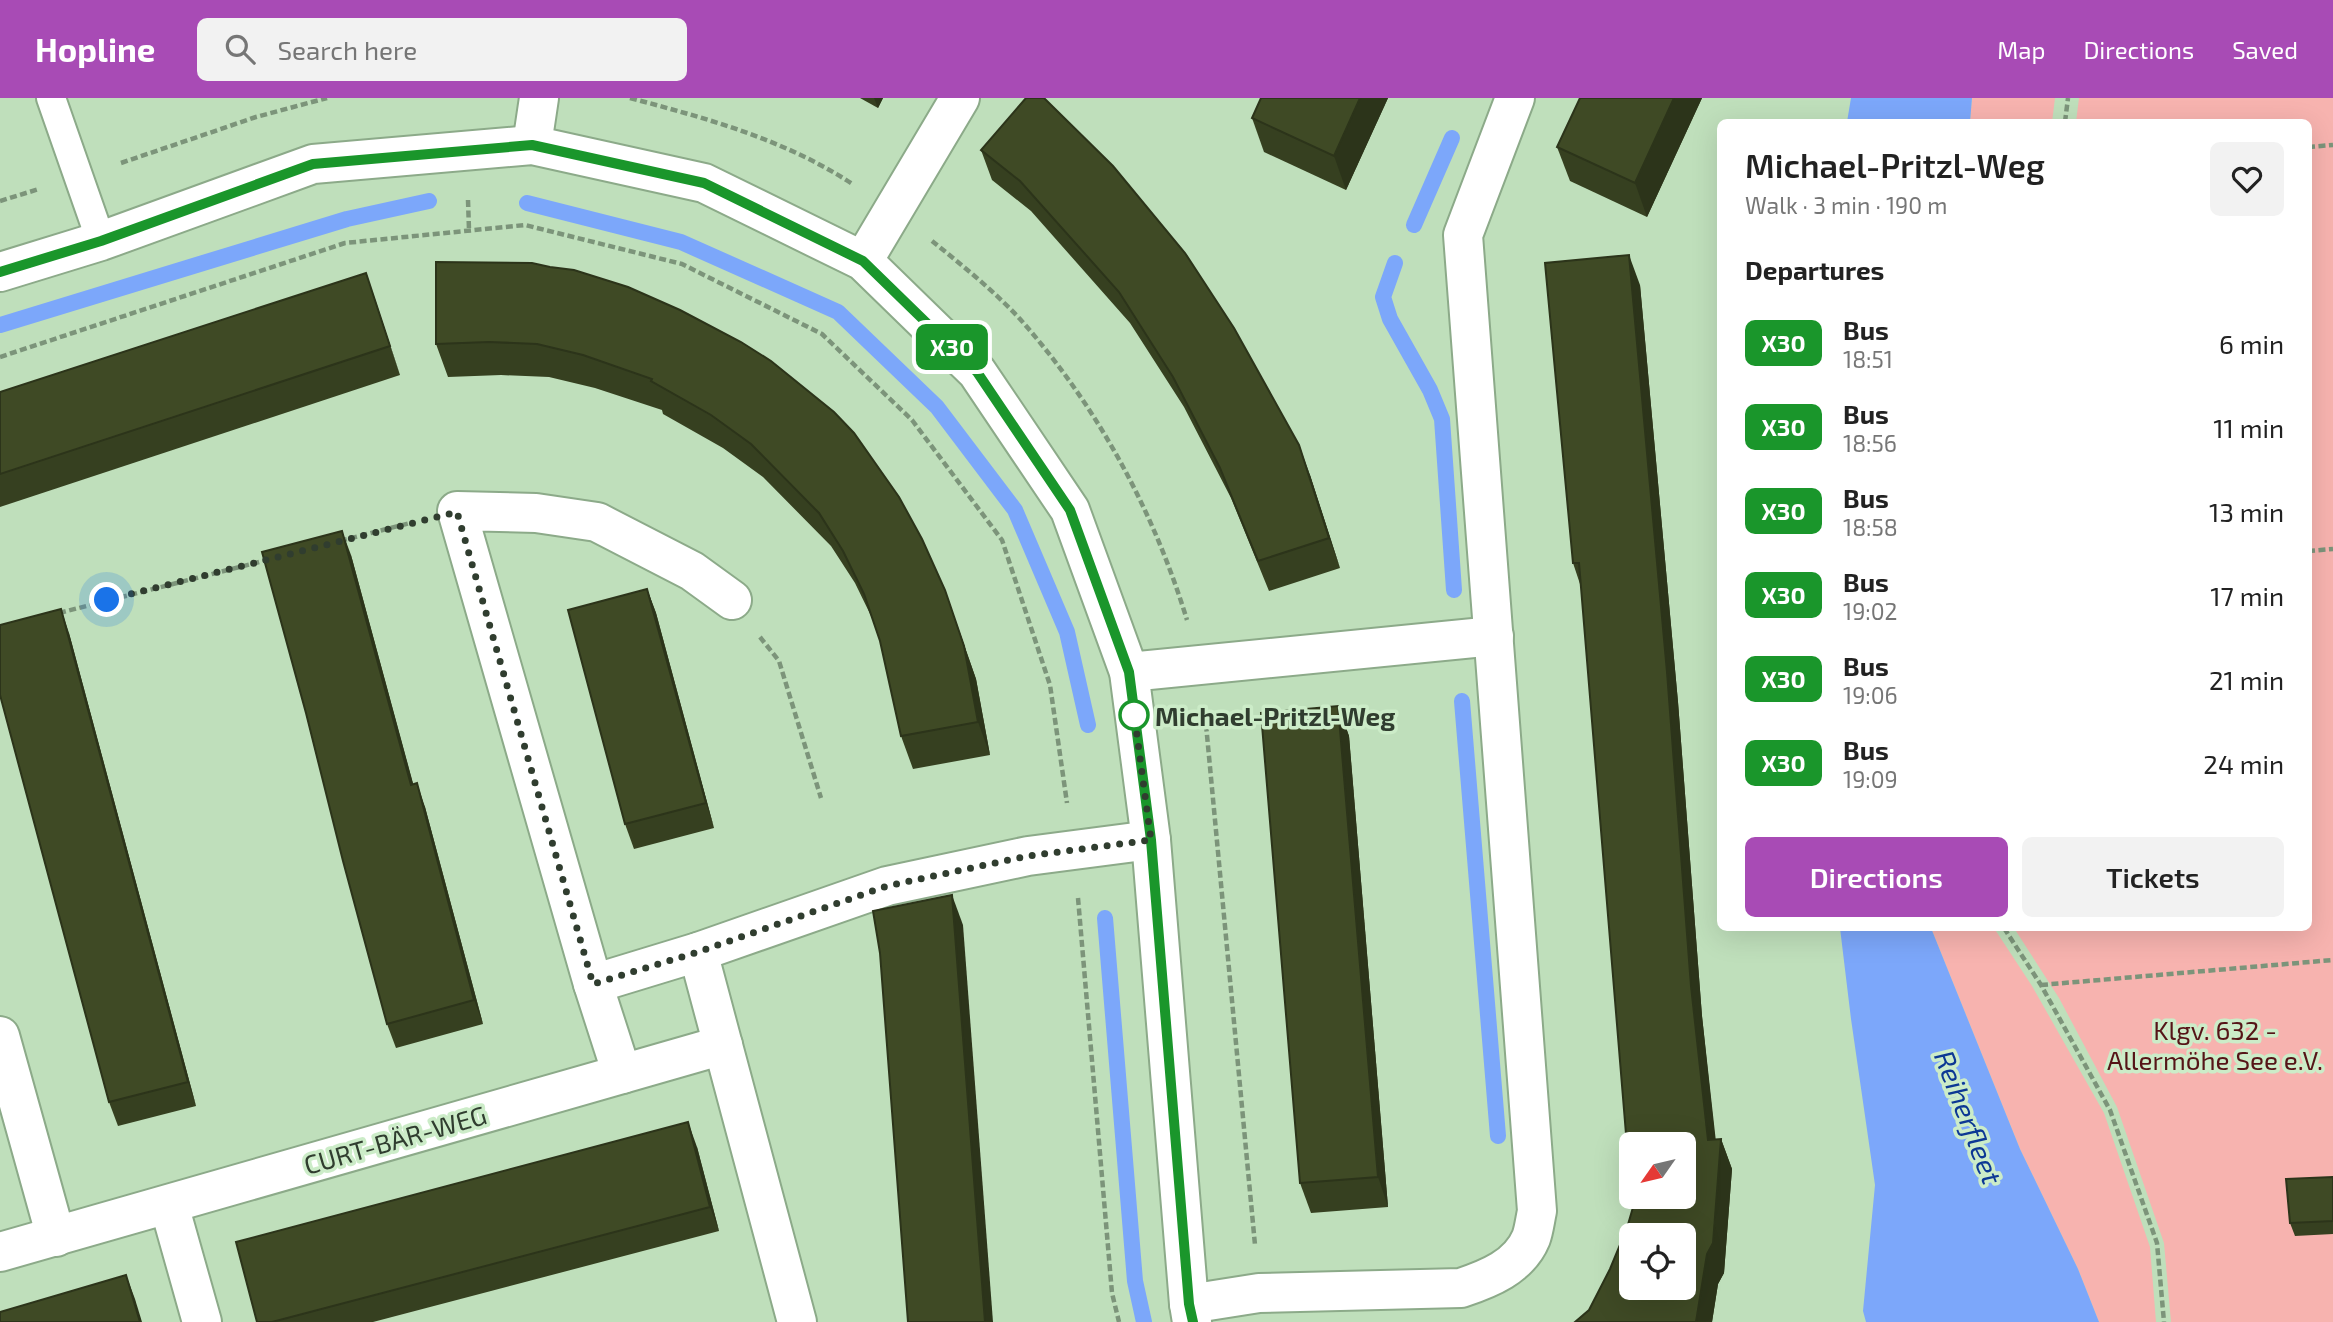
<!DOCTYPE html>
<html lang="en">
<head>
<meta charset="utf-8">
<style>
	:root { --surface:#fff; --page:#f2f2f2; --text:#222; --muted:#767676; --accent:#a84bb5 }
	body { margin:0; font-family:"Exo 2",sans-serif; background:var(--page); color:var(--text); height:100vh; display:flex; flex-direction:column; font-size:26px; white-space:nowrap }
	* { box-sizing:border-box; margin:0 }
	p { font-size:23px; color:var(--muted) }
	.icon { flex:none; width:38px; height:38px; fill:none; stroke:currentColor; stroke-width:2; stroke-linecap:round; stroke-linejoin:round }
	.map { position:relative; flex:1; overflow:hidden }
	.sheet { position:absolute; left:1717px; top:21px; width:595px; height:812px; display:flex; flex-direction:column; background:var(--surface); border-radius:10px; box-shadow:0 7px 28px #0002 }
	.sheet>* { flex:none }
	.badge { padding:0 14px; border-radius:10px; font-size:24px; line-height:46px }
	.needle { width:46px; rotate:236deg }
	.buttons { position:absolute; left:1619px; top:1034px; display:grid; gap:14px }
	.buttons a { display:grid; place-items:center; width:77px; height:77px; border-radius:10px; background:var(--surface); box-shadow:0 7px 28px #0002; font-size:35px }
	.you { position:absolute; width:35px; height:35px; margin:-18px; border:5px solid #fff; border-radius:50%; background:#1a73e8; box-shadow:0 0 0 10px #1a73e833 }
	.map>.badge { position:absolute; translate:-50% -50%; box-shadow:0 0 0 4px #fff }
	h2 { padding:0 28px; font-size:26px; line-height:63px }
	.round { display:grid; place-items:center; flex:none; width:74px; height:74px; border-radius:10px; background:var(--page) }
	.headline { display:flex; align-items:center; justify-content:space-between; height:119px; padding:0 28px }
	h1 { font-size:33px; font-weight:600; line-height:52px }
	.action { display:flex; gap:14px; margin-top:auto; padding:14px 28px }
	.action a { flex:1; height:80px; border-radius:10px; background:var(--accent); color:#fff; font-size:28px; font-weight:600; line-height:80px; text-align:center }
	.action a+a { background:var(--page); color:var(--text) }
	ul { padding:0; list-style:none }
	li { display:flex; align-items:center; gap:21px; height:84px; padding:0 28px }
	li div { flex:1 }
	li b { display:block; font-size:26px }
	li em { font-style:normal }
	li .badge { min-width:77px; font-weight:700; text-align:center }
	header { display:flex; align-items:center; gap:42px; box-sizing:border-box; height:98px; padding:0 35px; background:var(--accent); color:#fff }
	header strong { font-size:33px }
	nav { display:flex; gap:38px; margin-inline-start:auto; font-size:24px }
	.search { width:490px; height:63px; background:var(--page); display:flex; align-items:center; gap:18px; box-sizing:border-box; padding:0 24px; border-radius:10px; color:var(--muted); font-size:26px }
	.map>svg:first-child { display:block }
	.green { fill:#f7b3af }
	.water { fill:#7ca7fa }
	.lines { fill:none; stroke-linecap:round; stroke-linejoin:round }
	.stream { stroke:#7ca7fa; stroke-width:16 }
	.lane-casing { stroke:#8caa89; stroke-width:32 }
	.street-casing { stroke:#8caa89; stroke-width:42 }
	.secondary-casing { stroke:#8caa89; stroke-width:42 }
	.path { stroke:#7c947a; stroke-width:4.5; stroke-dasharray:7 3.5; stroke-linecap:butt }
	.lane { stroke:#fff; stroke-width:28 }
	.street { stroke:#fff; stroke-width:38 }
	.secondary { stroke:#fff; stroke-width:38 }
	.wall { fill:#364020 }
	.shaded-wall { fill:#2c341a }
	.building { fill:#3f4a25; stroke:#2c341a; stroke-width:2; fill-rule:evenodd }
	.line-casing { stroke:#fff; stroke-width:16 }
	.line { stroke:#1a962b; stroke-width:10 }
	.walk { stroke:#303d2f; stroke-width:7; stroke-dasharray:0 12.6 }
	.stop-dot { fill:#fff; stroke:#1a962b; stroke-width:3.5 }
	.labels { text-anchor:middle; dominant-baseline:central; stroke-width:7; stroke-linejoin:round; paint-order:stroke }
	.stop-label { font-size:26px; font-weight:bold; fill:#303d2f; stroke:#ccecc8; text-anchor:start }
	.park-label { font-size:26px; fill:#551417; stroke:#ccecc8 }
	.street-label { font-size:26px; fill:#303d2f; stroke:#ccecc8 }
	.water-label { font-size:28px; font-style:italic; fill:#0c3894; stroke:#ccecc8 }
</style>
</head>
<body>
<header>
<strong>Hopline</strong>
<div class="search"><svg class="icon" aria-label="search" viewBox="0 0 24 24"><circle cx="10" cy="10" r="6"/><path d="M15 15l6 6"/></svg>Search here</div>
<nav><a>Map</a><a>Directions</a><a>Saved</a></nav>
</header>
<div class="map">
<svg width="2333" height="1224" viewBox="0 0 2333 1224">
	<rect width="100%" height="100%" fill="#bfdfbb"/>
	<!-- green -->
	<g class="green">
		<path d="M1972,0H2055L2052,24H1970Z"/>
		<path d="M2079,0H2333V1224H2171L2164,1145L2117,1009L2059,900L2014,830H2308V24H2076Z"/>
		<path d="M1931,830H1994L2032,888L2104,1015L2150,1149L2156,1224H2099L2078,1171L2020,1051Z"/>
	</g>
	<!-- water -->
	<g class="water">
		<path d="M1851,0H1972L1970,24H1847Z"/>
		<path d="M1840,830H1931L2020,1051L2078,1171L2099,1224H1866L1863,1213L1875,1087L1851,921Z"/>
	</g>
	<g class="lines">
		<!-- stream -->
		<g class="stream">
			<path d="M527,105L681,144L838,214L937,309L1015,412L1067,534L1088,627"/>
			<path d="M1414,127L1452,40"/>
			<path d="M1395,165L1383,199L1390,221L1430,292L1442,321L1454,492"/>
			<path d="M0,227L347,121L429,103"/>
			<path d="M1462,603L1498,1038"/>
			<path d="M1105,820L1135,1183L1144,1224"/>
		</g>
		<defs>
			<path id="lane" d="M51,0L101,143"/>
			<g id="street">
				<path d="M532,47L539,0"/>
				<path d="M863,163L960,0"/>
				<path d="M1129,574L1494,538"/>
				<path d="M698,854L797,1224"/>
				<path d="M593,886L457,413L536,415L597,424L692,473L732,502"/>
				<path d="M0,938L56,1139"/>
				<path d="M622,976L723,947"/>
				<path d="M169,1107L202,1224"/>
				<path d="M0,1154L622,976L593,886L698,854L887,788L1028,758L1151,742"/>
				<path d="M1189,1206L1259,1195L1461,1190C1488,1181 1519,1169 1531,1140C1534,1132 1535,1122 1537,1113L1463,137L1515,0"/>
			</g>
			<path id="secondary" d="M0,174L101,143L313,66L532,47L704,85L863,163L977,274L1070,412L1129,574L1151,742L1189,1206L1192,1224"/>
		</defs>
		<!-- lane casing -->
		<use href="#lane" class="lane-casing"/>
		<!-- street casing -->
		<use href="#street" class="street-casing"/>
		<!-- secondary casing -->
		<use href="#secondary" class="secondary-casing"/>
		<!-- path -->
		<g class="path">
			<path d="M630,0C709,21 786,42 854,87"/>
			<path d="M2065,24L2068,0"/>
			<path d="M2308,49L2333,47"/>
			<path d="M121,65L256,19L327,0"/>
			<path d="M468,102L469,132"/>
			<path d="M0,103L39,91"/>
			<path d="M932,143C962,167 994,193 1020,221C1097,308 1153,411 1187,522"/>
			<path d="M0,259L345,145L525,127L682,166L822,236L912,322L1002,442L1050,587L1067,705"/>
			<path d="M340,443L410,425"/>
			<path d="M2308,453L2333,451"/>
			<path d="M59,515L267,462"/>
			<path d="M760,539L779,563L821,700"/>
			<path d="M1205,616L1255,1147"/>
			<path d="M1078,800L1112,1195L1119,1224"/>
			<path d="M2004,830L2041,887L2110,1012L2157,1145L2164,1224"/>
			<path d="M2041,887L2333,862"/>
		</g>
		<!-- lane -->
		<use href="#lane" class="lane"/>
		<!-- street -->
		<use href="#street" class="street"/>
		<!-- secondary -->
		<use href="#secondary" class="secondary"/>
	</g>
	<!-- wall -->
	<g class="wall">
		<path d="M860,0H883L878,10Z"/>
		<path d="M1261,0H1388L1346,92L1264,54L1252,20Z"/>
		<path d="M1580,0H1702L1647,119L1570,83L1557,49Z"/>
		<path d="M981,52L1113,68L1310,377L1340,470L1269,493L1231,400L1184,309L1130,225L1031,113L992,82Z"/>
		<path d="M532,165L945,492L976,581L990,657L913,671L901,638L880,543L874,524L855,485L831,448L763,379L723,350L663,316L662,312L595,290L549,279L501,277L448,279L436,246Z"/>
		<path d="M366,175L400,277L0,409V294Z"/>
		<path d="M1640,187L1678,604L1702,918L1715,1041H1721L1732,1071L1724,1175L1718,1186L1712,1224H1575L1589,1212L1684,1046H1631V1058L1627,1048L1581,489L1573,465Z"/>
		<path d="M351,457L413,686L425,709L483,926L396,950L387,926Z"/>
		<path d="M647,491L656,515L714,730L634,751L625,726Z"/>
		<path d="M69,535L196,1008L118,1028L109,1004Z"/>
		<path d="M1338,608L1349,638L1388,1109L1311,1115L1300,1085Z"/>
		<path d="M697,1049L719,1133L373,1224H257Z"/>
		<path d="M2333,1079V1136L2295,1138L2290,1125Z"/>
	</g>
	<!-- shaded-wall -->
	<g class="shaded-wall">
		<path d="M874,0H883L878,10Z"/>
		<path d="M1360,0H1388L1346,92L1334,58Z"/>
		<path d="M1674,0H1702L1647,119L1635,85Z"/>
		<path d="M1629,157L1640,187L1678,604L1702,918L1719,1071L1721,1041L1732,1071L1724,1175L1718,1186L1712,1224H1696L1708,1042L1691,888Z"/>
		<path d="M366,175L376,204L400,277L390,248Z"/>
		<path d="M1299,347L1310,377L1340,470L1329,440Z"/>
		<path d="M342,433L351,457L420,711L411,687Z"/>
		<path d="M647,491L656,515L714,730L706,705Z"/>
		<path d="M945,492L976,581L990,657L978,624Z"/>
		<path d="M61,511L69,535L196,1008L188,984Z"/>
		<path d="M1338,608L1349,638L1388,1109L1378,1079Z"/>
		<path d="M417,685L425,709L483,926L474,902Z"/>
		<path d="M952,797L963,827L993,1224H985Z"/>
		<path d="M688,1024L697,1049L719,1133L710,1109Z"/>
		<path d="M126,1177L135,1201L142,1224H140Z"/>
	</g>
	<!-- building -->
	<g class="building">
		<path d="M1026,0H1044L1113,68L1185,155L1234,230L1299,347L1329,440L1258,463L1220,370L1173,279L1119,194L1020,83L981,52Z"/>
		<path d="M1261,0H1360L1334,58L1252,20Z"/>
		<path d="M1580,0H1674L1635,85L1557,49Z"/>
		<path d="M1629,157L1667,574L1691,888L1708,1042L1721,1041L1713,1145L1707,1156L1696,1224H1575L1589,1212L1610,1171L1627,1130L1636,1099H1684V1046H1631V1047L1627,1048L1579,465H1573L1545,165ZM1631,1138H1684V1190H1631Z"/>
		<path d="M436,164L532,165L550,169L574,172L628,189L680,212L741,244L771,263L834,314L854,335L899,399L922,441L945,492L964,548L978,624L901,638L880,543L864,496L843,453L819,415L751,346L711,317L651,283L652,281L583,257L537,246L489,244L436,246Z"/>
		<path d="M366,175L390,248L0,376V294Z"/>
		<path d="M342,433L411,687L417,685L474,902L387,926L343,763L306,615L262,454Z"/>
		<path d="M647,491L706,705L625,726L568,512Z"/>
		<path d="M61,511L188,984L109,1004L0,597V527Z"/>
		<path d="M1338,608L1378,1079L1300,1085L1261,615Z"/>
		<path d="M952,797L985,1224H908L880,855L873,813Z"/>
		<path d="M688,1024L710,1109L272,1224H257L236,1144Z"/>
		<path d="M2333,1079V1123L2290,1125L2286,1081Z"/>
		<path d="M126,1177L140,1224H0V1214Z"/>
	</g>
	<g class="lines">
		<defs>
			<path id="line" d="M0,174L101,143L313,66L532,47L704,85L863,163L977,274L1070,412L1129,574L1151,742L1189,1206L1193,1224"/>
		</defs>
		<!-- line casing -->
		<use href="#line" class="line-casing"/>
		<!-- line -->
		<use href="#line" class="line"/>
		<!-- walk -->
		<path class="walk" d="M107,502L457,414L593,886L698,854L887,788L1028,758L1151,742L1134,615V617"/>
	</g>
	<!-- markers -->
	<circle class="stop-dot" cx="1134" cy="617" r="14"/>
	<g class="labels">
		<!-- stop labels -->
		<g class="stop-label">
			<text x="1155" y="617">Michael-Pritzl-Weg</text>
		</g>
		<!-- park labels -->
		<g class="park-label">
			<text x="2215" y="931">Klgv. 632 -<tspan x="2215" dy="30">Allermöhe See e.V.</tspan></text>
		</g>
		<!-- street labels -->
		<g class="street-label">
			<text transform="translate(395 1041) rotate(-16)">CURT-BÄR-WEG</text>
		</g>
		<!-- water labels -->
		<g class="water-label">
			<text transform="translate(1969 1019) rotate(69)">Reiherfleet</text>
		</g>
	</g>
</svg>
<div class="buttons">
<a><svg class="needle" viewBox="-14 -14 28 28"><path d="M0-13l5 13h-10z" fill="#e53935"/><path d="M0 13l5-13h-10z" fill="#767676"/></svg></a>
<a><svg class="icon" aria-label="locate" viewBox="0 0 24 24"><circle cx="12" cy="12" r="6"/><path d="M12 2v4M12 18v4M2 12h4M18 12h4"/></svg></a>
</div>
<div class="you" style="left:107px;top:502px"></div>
<b class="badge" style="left:952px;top:249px;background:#1a962b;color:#fff">X30</b>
<section class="sheet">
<div class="headline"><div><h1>Michael-Pritzl-Weg</h1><p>Walk · 3 min · 190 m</p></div><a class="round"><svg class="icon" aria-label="heart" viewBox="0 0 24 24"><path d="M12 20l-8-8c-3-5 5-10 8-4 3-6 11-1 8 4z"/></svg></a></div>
<h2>Departures</h2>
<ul>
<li><span class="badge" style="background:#1a962b;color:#fff">X30</span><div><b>Bus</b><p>18:51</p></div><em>6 min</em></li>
<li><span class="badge" style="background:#1a962b;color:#fff">X30</span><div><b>Bus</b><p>18:56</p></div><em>11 min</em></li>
<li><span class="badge" style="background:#1a962b;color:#fff">X30</span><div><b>Bus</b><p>18:58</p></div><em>13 min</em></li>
<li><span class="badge" style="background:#1a962b;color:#fff">X30</span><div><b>Bus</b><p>19:02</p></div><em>17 min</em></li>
<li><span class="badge" style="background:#1a962b;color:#fff">X30</span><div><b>Bus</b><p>19:06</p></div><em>21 min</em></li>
<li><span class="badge" style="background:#1a962b;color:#fff">X30</span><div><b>Bus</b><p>19:09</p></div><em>24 min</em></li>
</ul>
<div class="action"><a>Directions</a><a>Tickets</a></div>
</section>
</div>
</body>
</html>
